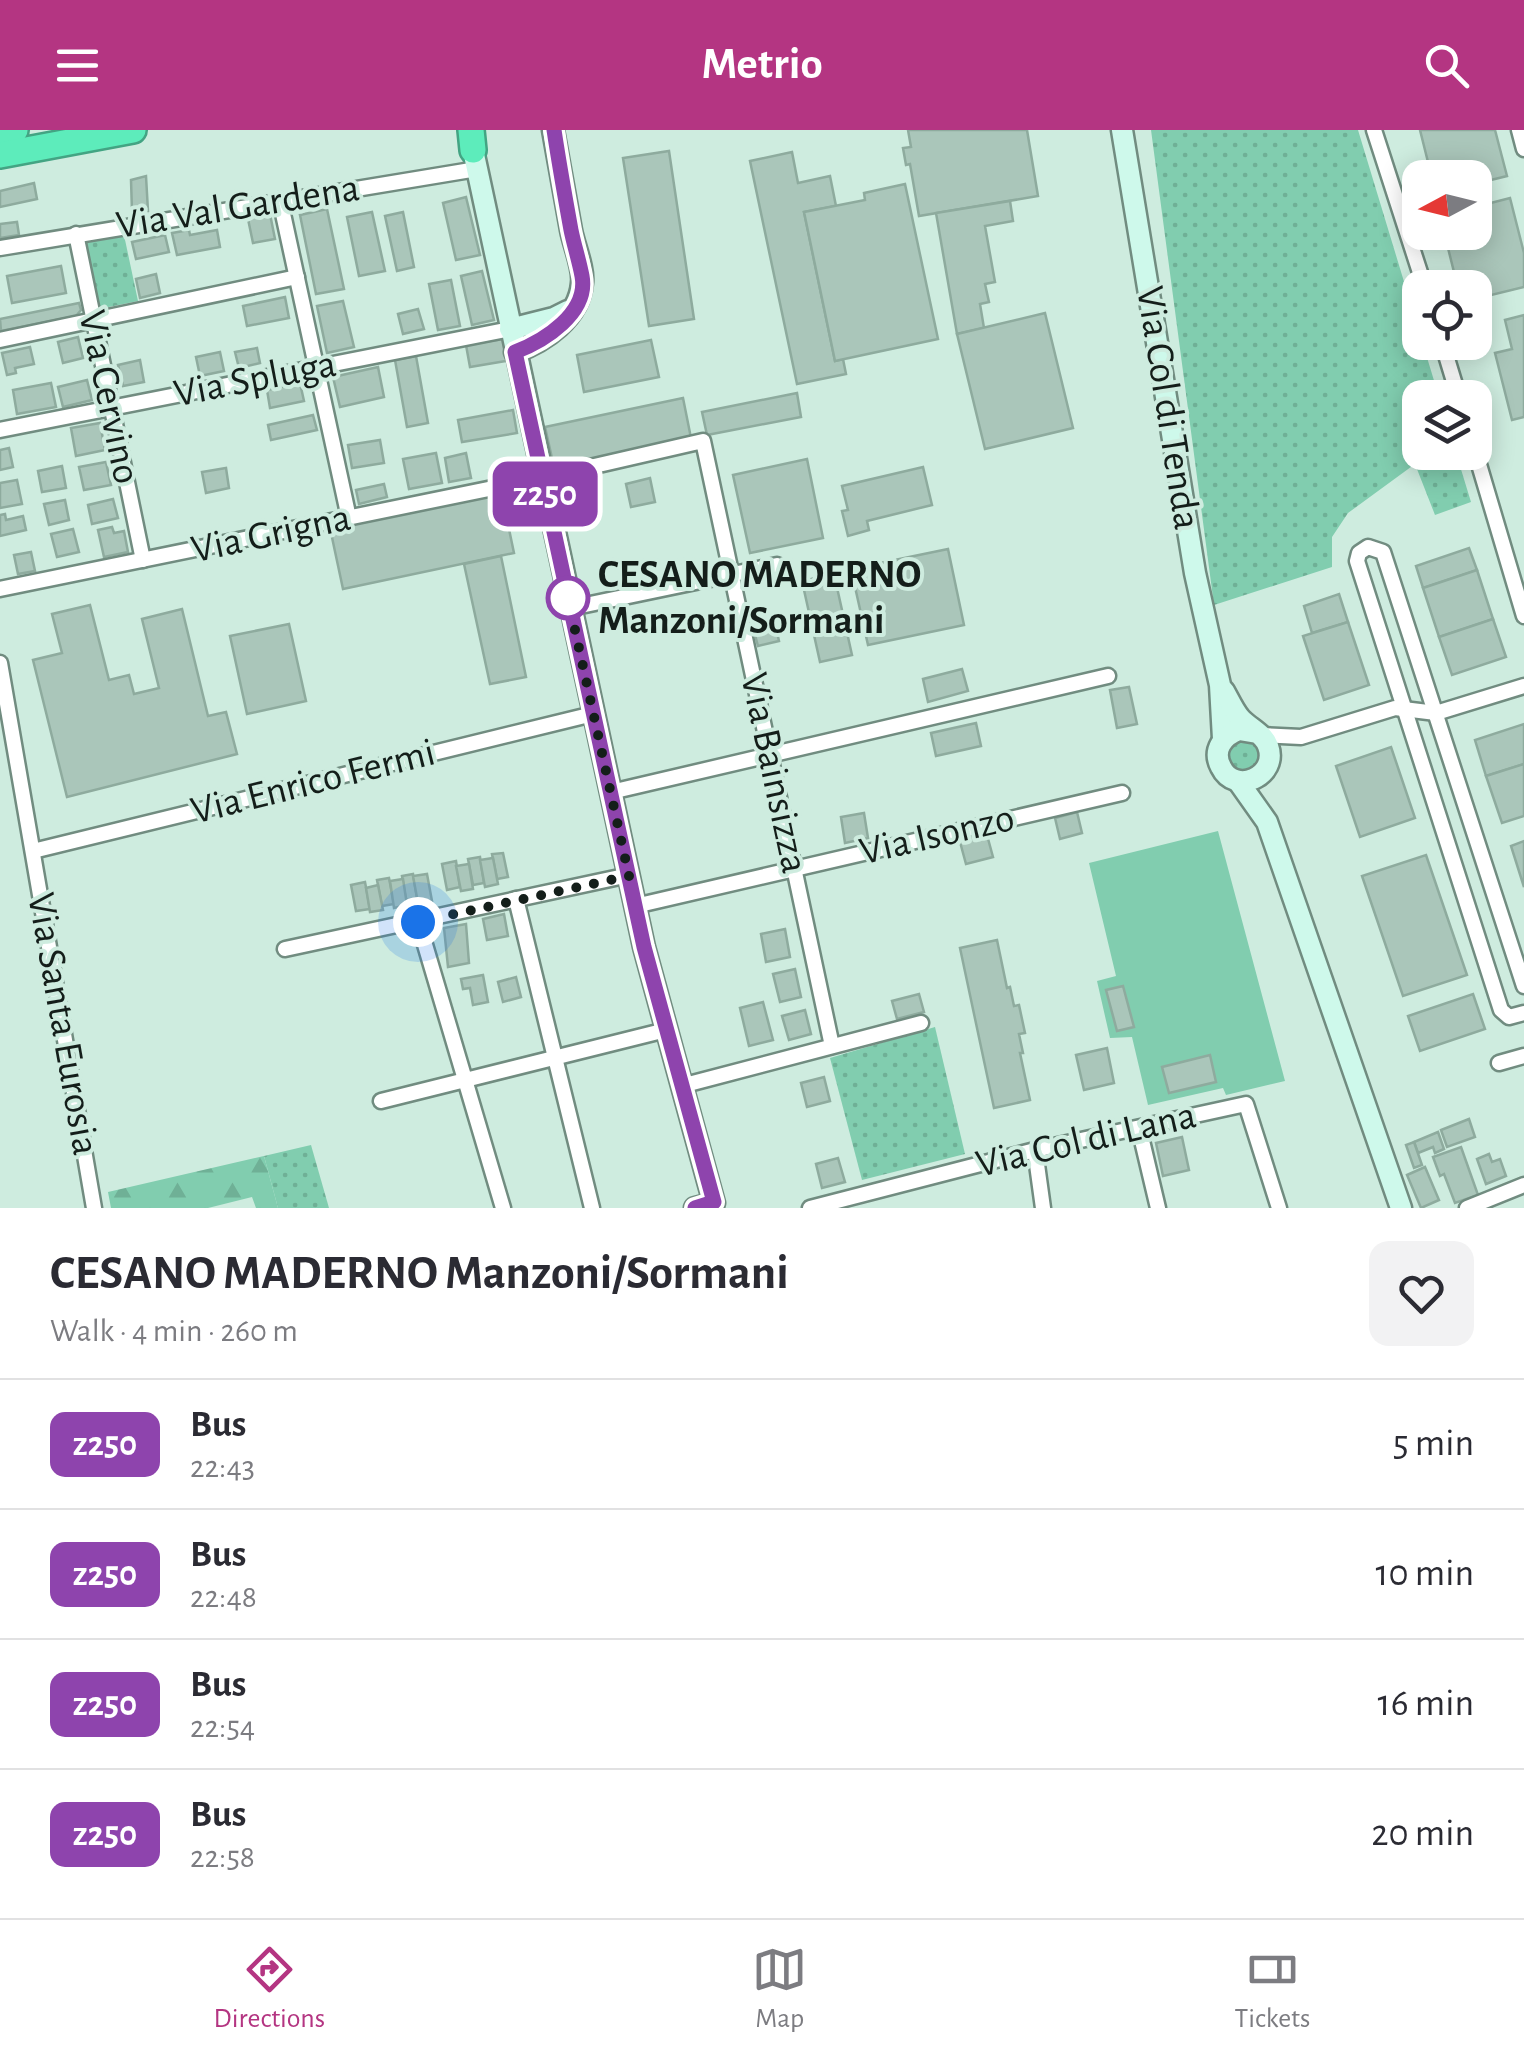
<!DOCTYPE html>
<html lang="en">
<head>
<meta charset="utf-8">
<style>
	:root { --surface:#fff; --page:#f2f2f3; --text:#2b2b33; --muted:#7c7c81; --line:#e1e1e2; --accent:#b43582 }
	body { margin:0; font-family:"Alegreya Sans",sans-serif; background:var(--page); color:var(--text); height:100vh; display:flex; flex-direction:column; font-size:38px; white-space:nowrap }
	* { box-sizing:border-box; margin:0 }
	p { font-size:32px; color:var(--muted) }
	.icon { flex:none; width:55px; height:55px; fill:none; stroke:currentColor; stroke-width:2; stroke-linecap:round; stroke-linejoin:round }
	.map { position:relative; height:1078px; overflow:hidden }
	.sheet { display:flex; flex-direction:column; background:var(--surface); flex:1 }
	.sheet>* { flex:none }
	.badge { padding:0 20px; border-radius:15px; font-size:35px; line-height:65px }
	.needle { width:65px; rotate:263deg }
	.buttons { position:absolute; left:1402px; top:30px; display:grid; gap:20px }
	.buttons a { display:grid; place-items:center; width:90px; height:90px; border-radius:20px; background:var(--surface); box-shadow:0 5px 25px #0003; font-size:50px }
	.you { position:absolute; width:50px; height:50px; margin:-25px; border:8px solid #fff; border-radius:50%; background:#1a73e8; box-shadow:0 0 0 15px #1a73e833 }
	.map>.badge { position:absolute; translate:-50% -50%; box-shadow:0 0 0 5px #fff }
	.round { display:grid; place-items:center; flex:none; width:105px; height:105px; border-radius:20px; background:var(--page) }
	.overview { display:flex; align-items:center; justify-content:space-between; height:170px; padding:0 50px }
	h1 { font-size:48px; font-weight:600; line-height:75px }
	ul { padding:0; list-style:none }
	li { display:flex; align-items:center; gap:30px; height:130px; padding:0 50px; border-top:2px solid var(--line) }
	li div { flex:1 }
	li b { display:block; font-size:38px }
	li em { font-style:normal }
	li .badge { min-width:110px; font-weight:700; text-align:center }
	header { display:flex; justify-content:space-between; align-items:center; height:130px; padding:0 50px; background:var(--accent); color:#fff; font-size:45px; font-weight:600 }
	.tab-bar { display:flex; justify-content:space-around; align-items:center; height:140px; border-top:2px solid var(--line); background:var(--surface); font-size:28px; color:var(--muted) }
	.tab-bar a { display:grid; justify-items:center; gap:5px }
	.tab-bar .current { color:var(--accent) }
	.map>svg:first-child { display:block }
	.grass { fill:url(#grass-dots) }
	.forest { fill:url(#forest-firs) }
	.pitch { fill:#81cdaf }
	.building { fill:#aac6ba; stroke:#8eab9e; stroke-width:2.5 }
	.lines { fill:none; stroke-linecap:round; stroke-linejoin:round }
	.street-casing { stroke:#718c80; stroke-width:19 }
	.secondary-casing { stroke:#718c80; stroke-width:25 }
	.highway-casing { stroke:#43a483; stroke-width:30 }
	.street { stroke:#fff; stroke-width:14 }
	.secondary { stroke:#cef9eb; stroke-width:20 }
	.highway { stroke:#5decbb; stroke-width:25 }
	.line-casing { stroke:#fff; stroke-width:22 }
	.line { stroke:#8e44ad; stroke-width:15 }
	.walk { stroke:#141e1a; stroke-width:10; stroke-dasharray:0 18 }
	.stop-dot { fill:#fff; stroke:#8e44ad; stroke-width:5 }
	.labels { text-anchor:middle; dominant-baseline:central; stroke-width:8; stroke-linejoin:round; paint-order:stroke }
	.street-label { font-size:40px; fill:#141e1a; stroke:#ceecdf }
	.stop-label { font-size:40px; font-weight:bold; fill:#141e1a; stroke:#ceecdf; text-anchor:start }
</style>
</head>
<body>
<header><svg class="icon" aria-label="menu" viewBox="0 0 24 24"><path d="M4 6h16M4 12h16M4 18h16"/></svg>Metrio<svg class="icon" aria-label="search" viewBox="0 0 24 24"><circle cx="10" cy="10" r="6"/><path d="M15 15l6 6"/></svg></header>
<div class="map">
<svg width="1524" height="1078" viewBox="0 0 1524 1078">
	<defs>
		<pattern id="grass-dots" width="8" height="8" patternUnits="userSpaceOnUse" patternTransform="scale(2.5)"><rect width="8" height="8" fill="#81cdaf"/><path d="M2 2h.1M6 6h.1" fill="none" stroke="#6fb096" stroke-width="1.8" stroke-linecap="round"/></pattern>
		<pattern id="forest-firs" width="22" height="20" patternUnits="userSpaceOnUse" patternTransform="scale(2.5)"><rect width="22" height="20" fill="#81cdaf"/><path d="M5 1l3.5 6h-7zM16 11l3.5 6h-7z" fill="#6fb096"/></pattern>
	</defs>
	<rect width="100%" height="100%" fill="#ceecdf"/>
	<!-- grass -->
	<g class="grass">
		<path d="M1151,0H1358L1439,267L1420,268V322L1456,323L1471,372L1435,385L1415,334L1348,383L1332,407V437L1214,475Z"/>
		<path d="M124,105L138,171L99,179L86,113Z"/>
		<circle cx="1244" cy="626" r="17"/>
		<path d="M935,897L965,1024L862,1050L830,928Z"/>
		<path d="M311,1015L329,1078H278L264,1026Z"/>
	</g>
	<!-- forest -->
	<path class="forest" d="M264,1026L278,1078H256L252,1067L208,1078H111L108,1062Z"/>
	<!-- pitch -->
	<path class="pitch" d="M1218,701L1285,951L1226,965L1223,958L1148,975L1132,907L1110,908L1097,851L1116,846L1089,733Z"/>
	<!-- building -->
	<g class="building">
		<path d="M908,0H1027L1038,66L919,86L910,34L906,35L903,18L911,17Z"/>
		<path d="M1420,0H1495L1507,46L1475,54V48H1432Z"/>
		<path d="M669,21L694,189L649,196L623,28Z"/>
		<path d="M792,22L798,53L830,46L836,76L804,82L835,231L843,229L846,244L797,254L750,31Z"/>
		<path d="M146,46L148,81L132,82L131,50Z"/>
		<path d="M34,53L37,69L0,77V61Z"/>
		<path d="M905,54L938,209L835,231L804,82L865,70L864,63Z"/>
		<path d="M466,67L480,125L456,130L443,73Z"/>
		<path d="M1510,68L1524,123V157L1475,169V158H1458L1444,102H1475V77Z"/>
		<path d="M1010,71L1013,91L985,96L995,152L985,154L989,172L980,174L984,198L957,204L936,83Z"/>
		<path d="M327,79L344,159L316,164L300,85Z"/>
		<path d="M372,82L385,141L359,146L347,87Z"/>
		<path d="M403,82L414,137L397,141L385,86Z"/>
		<path d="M270,84L275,109L253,113L248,89Z"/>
		<path d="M17,92L19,105L0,108V94Z"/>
		<path d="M189,100L190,105L217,100L220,117L177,125L172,103Z"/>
		<path d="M165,105L169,122L136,129L132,112Z"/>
		<path d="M61,136L66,163L12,173L7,146Z"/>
		<path d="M482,141L494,190L472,195L461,146Z"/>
		<path d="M156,144L160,163L140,168L136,149Z"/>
		<path d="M451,150L460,196L438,200L429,154Z"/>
		<path d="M285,167L289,188L247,196L243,176Z"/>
		<path d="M343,171L354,217L327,223L317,176Z"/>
		<path d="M79,173L81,180L76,186L1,201L0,189Z"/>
		<path d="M418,179L424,199L403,204L398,184Z"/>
		<path d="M1045,183L1073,298L985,319L957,204Z"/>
		<path d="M1524,185V287L1512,290L1495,223L1512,219L1505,190Z"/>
		<path d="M78,207L83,228L63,233L58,212Z"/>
		<path d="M503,209L506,231L470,237L466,215Z"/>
		<path d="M651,210L659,247L584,262L577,225Z"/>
		<path d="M30,217L34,234L15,238L16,243L7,245L2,223Z"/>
		<path d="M257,218L260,233L239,238L235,222Z"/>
		<path d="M220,222L224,241L200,246L196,227Z"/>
		<path d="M416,226L428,293L407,297L395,230Z"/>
		<path d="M140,230L144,252L123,256L118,235Z"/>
		<path d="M378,237L384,267L340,277L333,247Z"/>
		<path d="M87,250L92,270L63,277L58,257Z"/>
		<path d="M51,253L56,277L17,284L13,260Z"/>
		<path d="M300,253L304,271L270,278L267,260Z"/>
		<path d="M797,263L801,287L707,305L702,282Z"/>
		<path d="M683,268L691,308L554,337L545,297Z"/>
		<path d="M513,280L517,303L462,312L458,290Z"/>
		<path d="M313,285L317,300L271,310L268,295Z"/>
		<path d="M100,293L105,320L76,326L71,298Z"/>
		<path d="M380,310L384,333L352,338L348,315Z"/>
		<path d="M9,318L13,337L0,340V320Z"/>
		<path d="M436,323L442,353L409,359L403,329Z"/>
		<path d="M466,323L471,348L449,352L445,328Z"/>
		<path d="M807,329L823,408L750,423L733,345Z"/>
		<path d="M106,332L111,355L84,360L79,337Z"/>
		<path d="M62,336L66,358L42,362L38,341Z"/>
		<path d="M923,337L932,375L867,391L869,400L848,406L842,381L848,380L842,356Z"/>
		<path d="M226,338L229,358L206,363L202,342Z"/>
		<path d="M650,348L655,372L631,377L626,354Z"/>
		<path d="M17,350L22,374L0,378V353Z"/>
		<path d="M384,354L387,367L359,374L356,360Z"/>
		<path d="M501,361L514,423L343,459L330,398Z"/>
		<path d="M113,369L118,388L92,394L88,375Z"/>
		<path d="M65,370L69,390L49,395L44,374Z"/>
		<path d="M5,384L6,390L23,386L26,400L0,406V385Z"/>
		<path d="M112,397L114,403L124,401L128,422L104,427L98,400Z"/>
		<path d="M73,399L79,422L57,427L51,404Z"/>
		<path d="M1469,418L1477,440L1423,458L1416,436Z"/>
		<path d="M948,419L964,495L868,515L851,439Z"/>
		<path d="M31,422L35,441L18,444L14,425Z"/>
		<path d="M501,426L526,547L490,554L464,434Z"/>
		<path d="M1477,440L1493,489L1439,507L1423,458Z"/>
		<path d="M834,444L852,525L820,532L802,451Z"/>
		<path d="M1339,464L1348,492L1312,503L1304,476Z"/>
		<path d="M90,475L109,550L129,545L134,564L159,558L142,489L182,479L208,586L226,582L237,624L67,667L33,530L62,523L52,484Z"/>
		<path d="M774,488L779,511L758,516L752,494Z"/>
		<path d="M1493,489L1506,527L1452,545L1439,507Z"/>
		<path d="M1348,492L1369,555L1324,570L1303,506Z"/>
		<path d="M289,494L306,571L247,584L230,506Z"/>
		<path d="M962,539L968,561L928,572L923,549Z"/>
		<path d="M1129,557L1137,594L1117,598L1110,560Z"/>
		<path d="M976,593L981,616L936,626L931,603Z"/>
		<path d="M1524,594V634L1486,646L1475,610Z"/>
		<path d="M1391,617L1415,688L1360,707L1336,636Z"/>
		<path d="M1524,634V686L1502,693L1486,646Z"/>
		<path d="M1077,682L1082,703L1060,709L1055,688Z"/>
		<path d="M864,683L868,708L845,713L841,687Z"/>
		<path d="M987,705L993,727L966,734L960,712Z"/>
		<path d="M1524,711V757L1511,716Z"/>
		<path d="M503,723L508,747L497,749L492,724Z"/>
		<path d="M1426,725L1467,845L1403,866L1362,746Z"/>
		<path d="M480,727L484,753L473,755L468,729Z"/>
		<path d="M493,728L498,754L485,757L480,730Z"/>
		<path d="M456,731L460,757L447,760L442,734Z"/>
		<path d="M469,734L473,759L461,761L456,736Z"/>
		<path d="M413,744L417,768L406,770L402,746Z"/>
		<path d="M427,744L432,771L418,773L413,746Z"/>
		<path d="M389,748L394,774L382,776L377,750Z"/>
		<path d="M403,749L407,775L394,778L390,751Z"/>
		<path d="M365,752L370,779L356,781L351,755Z"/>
		<path d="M378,755L383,780L370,782L366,758Z"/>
		<path d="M504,784L508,806L487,810L483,789Z"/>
		<path d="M466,794L469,833L448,837L444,798Z"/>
		<path d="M785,799L790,827L766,832L761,804Z"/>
		<path d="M997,810L1007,858L1010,857L1014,876L1019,875L1025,903L1019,904L1023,923H1020L1030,970L994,978L960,818Z"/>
		<path d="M795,839L801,867L780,872L773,844Z"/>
		<path d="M483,845L488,872L473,875L470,858L463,859L461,849Z"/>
		<path d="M516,847L521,867L503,872L498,852Z"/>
		<path d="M1123,856L1134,897L1117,901L1106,860Z"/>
		<path d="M919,864L924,882L897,889L892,871Z"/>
		<path d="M1473,864L1485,899L1420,921L1408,886Z"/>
		<path d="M763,872L773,910L749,916L740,878Z"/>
		<path d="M805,880L811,904L789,910L782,886Z"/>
		<path d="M1107,918L1114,953L1084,960L1076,925Z"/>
		<path d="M1210,925L1216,952L1169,963L1162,937Z"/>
		<path d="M824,947L830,971L807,977L801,953Z"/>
		<path d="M1469,989L1475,1007L1447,1017L1441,1000Z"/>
		<path d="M1438,1002L1444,1019L1435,1023L1433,1017L1418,1023L1414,1012Z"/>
		<path d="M1182,1007L1189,1040L1163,1046L1156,1013Z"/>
		<path d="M1414,1012L1422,1035L1414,1038L1406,1015Z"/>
		<path d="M1461,1017L1478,1065L1455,1073L1444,1044L1440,1046L1433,1027Z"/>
		<path d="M1489,1024L1492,1032L1500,1029L1506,1046L1486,1054L1477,1029Z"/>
		<path d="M838,1028L845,1052L822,1058L816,1034Z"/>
		<path d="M1425,1037L1439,1070L1421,1078L1407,1045Z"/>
	</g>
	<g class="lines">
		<defs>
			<g id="street">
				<path d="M1374,0L1425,158"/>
				<path d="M1519,0L1524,19"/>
				<path d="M280,70L349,388"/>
				<path d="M76,104L143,430"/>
				<path d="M0,118L477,39"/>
				<path d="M0,210L297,147"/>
				<path d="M1442,212L1459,268"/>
				<path d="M0,300L510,199"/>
				<path d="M1475,321L1524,486"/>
				<path d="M0,459L542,348L703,311L832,916"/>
				<path d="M571,478L777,435"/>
				<path d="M0,533L94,1078"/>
				<path d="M1260,605L1301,607L1395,578L1436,583L1524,556"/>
				<path d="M611,662L1108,546"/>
				<path d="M33,721L593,584"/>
				<path d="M516,769L592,1078"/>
				<path d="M635,776L1122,663"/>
				<path d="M418,791L503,1078"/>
				<path d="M285,819L629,745"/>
				<path d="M1524,856L1383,422L1368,417L1359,423L1357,431L1501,880L1509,887L1524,883"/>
				<path d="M1499,933L1524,926"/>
				<path d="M681,956L921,893"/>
				<path d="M381,971L666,900"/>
				<path d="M1139,998L1158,1078"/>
				<path d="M1035,1020L1043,1078"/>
				<path d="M810,1078L1035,1020L1246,974L1279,1078"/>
				<path d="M1467,1078L1524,1055"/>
			</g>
			<g id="secondary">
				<path d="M1122,0L1195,443L1220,555L1223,609"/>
				<path d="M473,20L644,817L714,1073L695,1078"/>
				<path d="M510,199L554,188L568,181"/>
				<path d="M515,222C545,211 579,188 582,153C584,138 574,116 571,100C565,67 559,33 553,0"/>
				<path d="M1224,561C1229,570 1234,581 1240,588C1249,598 1264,604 1268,616C1279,646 1235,666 1221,637C1212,620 1223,606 1239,600L1257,603"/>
				<path d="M1238,651L1267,692L1401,1078"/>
			</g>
			<g id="highway">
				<path d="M471,0L473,20"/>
				<path d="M0,3L15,0"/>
				<path d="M0,25L133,0"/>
			</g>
		</defs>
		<!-- street casing -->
		<use href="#street" class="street-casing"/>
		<!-- secondary casing -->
		<use href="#secondary" class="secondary-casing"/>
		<!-- highway casing -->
		<use href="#highway" class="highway-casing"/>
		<!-- street -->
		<use href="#street" class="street"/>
		<!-- secondary -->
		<use href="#secondary" class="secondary"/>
		<!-- highway -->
		<use href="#highway" class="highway"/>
	</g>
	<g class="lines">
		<defs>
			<path id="line" d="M554,0C559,33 565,67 571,100C574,115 579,130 582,146C589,183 544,211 515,222L644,817L714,1072L695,1078"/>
		</defs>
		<!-- line casing -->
		<use href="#line" class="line-casing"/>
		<!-- line -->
		<use href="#line" class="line"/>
		<!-- walk -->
		<path class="walk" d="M418,792L629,746L568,468"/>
	</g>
	<!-- markers -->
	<circle class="stop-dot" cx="568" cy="468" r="20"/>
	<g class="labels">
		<!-- street labels -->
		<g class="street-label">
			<text transform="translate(238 77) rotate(-9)">Via Val Gardena</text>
			<text transform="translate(255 249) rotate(-11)">Via Spluga</text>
			<text transform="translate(109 267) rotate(78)">Via Cervino</text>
			<text transform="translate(1168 278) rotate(81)">Via Col di Tenda</text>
			<text transform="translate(271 404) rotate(-12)">Via Grigna</text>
			<text transform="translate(774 643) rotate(78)">Via Bainsizza</text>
			<text transform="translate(313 652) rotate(-14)">Via Enrico Fermi</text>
			<text transform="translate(937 705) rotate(-13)">Via Isonzo</text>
			<text transform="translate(63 894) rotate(80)">Via Santa Eurosia</text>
			<text transform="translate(1086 1010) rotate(-13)">Via Col di Lana</text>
		</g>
		<!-- stop labels -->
		<g class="stop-label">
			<text x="598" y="445">CESANO MADERNO<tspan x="598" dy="46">Manzoni/Sormani</tspan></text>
		</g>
	</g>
</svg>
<div class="buttons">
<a><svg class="needle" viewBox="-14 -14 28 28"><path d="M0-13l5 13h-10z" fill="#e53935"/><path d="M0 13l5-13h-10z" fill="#7c7c81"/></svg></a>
<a><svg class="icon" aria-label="locate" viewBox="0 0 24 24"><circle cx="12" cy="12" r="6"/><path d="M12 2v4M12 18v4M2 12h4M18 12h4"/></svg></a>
<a><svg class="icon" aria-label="layers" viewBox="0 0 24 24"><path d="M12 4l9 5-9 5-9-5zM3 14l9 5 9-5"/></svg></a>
</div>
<div class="you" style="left:418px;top:792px"></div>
<b class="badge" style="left:545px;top:364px;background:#8e44ad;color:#fff">z250</b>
</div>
<section class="sheet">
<div class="overview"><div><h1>CESANO MADERNO Manzoni/Sormani</h1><p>Walk · 4 min · 260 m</p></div><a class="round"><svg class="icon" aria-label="heart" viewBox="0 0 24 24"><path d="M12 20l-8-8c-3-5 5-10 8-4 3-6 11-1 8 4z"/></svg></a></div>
<ul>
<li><span class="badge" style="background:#8e44ad;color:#fff">z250</span><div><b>Bus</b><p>22:43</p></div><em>5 min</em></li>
<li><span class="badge" style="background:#8e44ad;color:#fff">z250</span><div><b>Bus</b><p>22:48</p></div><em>10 min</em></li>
<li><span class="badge" style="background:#8e44ad;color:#fff">z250</span><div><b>Bus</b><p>22:54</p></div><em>16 min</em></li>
<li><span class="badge" style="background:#8e44ad;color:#fff">z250</span><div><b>Bus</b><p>22:58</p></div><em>20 min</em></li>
</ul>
</section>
<nav class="tab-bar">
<a class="current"><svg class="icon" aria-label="directions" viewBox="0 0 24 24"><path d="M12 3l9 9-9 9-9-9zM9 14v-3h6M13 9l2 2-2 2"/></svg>Directions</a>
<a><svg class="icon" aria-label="map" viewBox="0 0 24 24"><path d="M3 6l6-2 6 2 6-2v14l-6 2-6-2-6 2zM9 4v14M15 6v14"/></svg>Map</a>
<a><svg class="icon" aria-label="tickets" viewBox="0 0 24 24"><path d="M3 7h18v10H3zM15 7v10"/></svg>Tickets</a>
</nav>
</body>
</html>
